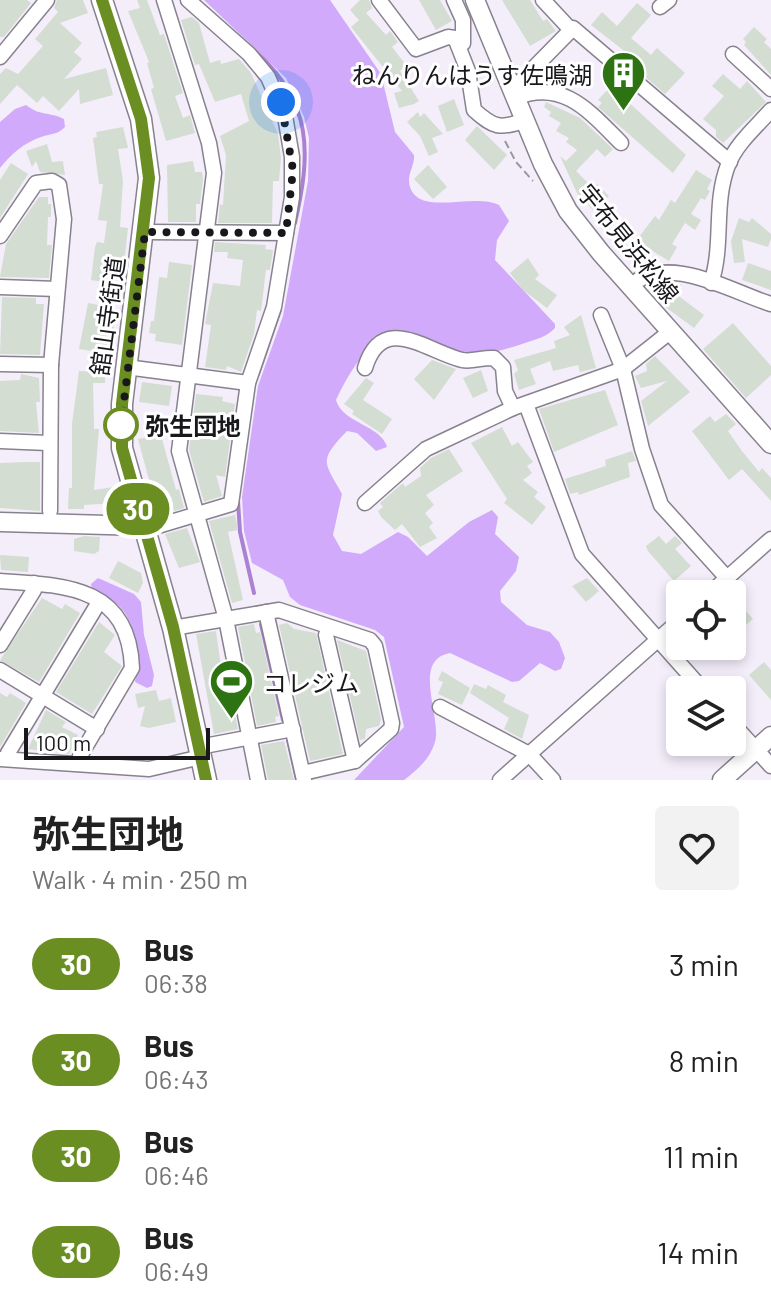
<!DOCTYPE html>
<html lang="en">
<head>
<meta charset="utf-8">
<style>
	:root { --surface:#fff; --page:#f2f2f2; --text:#222; --muted:#767676 }
	body { margin:0; font-family:Barlow,"Noto Sans JP",sans-serif; background:var(--page); color:var(--text); height:100vh; display:flex; flex-direction:column; font-size:30px; white-space:nowrap }
	* { box-sizing:border-box; margin:0 }
	p { font-size:26px; color:var(--muted) }
	.icon { flex:none; width:44px; height:44px; fill:none; stroke:currentColor; stroke-width:2; stroke-linecap:round; stroke-linejoin:round }
	.map { position:relative; height:780px; overflow:hidden }
	.details { display:flex; flex-direction:column; background:var(--surface); flex:1 }
	.details>* { flex:none }
	.badge { padding:0 16px; border-radius:26px; font-size:28px; line-height:52px }
	.fabs { position:absolute; left:666px; top:580px; display:grid; gap:16px }
	.fabs a { display:grid; place-items:center; width:80px; height:80px; border-radius:8px; background:var(--surface); box-shadow:0 4px 12px #0003; font-size:40px }
	.scale { position:absolute; left:24px; bottom:20px; width:186px; box-sizing:border-box; padding-left:8px; border:4px solid #18171b; border-top:0; font-size:22px; line-height:28px; white-space:nowrap; color:#18171b; -webkit-text-stroke:6px #fefefe; paint-order:stroke }
	.you { position:absolute; width:40px; height:40px; margin:-20px; border:6px solid #fff; border-radius:50%; background:#1a73e8; box-shadow:0 0 0 12px #1a73e833 }
	.map>.badge { position:absolute; translate:-50% -50%; box-shadow:0 0 0 4px #fff }
	.round { display:grid; place-items:center; flex:none; width:84px; height:84px; border-radius:8px; background:var(--page) }
	.summary { display:flex; align-items:center; justify-content:space-between; height:136px; padding:0 32px }
	h1 { font-size:38px; font-weight:700; line-height:60px }
	ul { padding:0; list-style:none }
	li { display:flex; align-items:center; gap:24px; height:96px; padding:0 32px }
	li div { flex:1 }
	li b { display:block; font-size:30px }
	li em { font-style:normal }
	li .badge { min-width:88px; font-weight:700; text-align:center }
	.map>svg:first-child { display:block }
	.green { fill:#d1aafb }
	.lines { fill:none; stroke-linecap:round; stroke-linejoin:round }
	.stream { stroke:#aa81d3; stroke-width:4 }
	.building { fill:#d4ddd2 }
	.street-casing { stroke:#87828d; stroke-width:17 }
	.secondary-casing { stroke:#87828d; stroke-width:21 }
	.primary-casing { stroke:#87828d; stroke-width:23 }
	.path { stroke:#9b97a0; stroke-width:2; stroke-dasharray:8 4; stroke-linecap:butt }
	.street { stroke:#fff; stroke-width:14 }
	.secondary { stroke:#fff; stroke-width:18 }
	.primary { stroke:#fff; stroke-width:20 }
	.line-casing { stroke:#fff; stroke-width:18 }
	.line { stroke:#6b8e23; stroke-width:12 }
	.walk { stroke:#18171b; stroke-width:8; stroke-dasharray:0 14.4 }
	.stop-dot { fill:#fff; stroke:#6b8e23; stroke-width:4 }
	.labels { text-anchor:middle; dominant-baseline:central; stroke-width:6; stroke-linejoin:round; paint-order:stroke }
	.poi-label { font-size:24px; fill:#18171b; stroke:#fefefe; text-anchor:end }
	.street-label { font-size:24px; fill:#18171b; stroke:#fefefe }
	.stop-label { font-size:24px; font-weight:bold; fill:#18171b; stroke:#fefefe; text-anchor:start }
</style>
</head>
<body>
<div class="map">
<svg width="771" height="780" viewBox="0 0 771 780">
	<rect width="100%" height="100%" fill="#f4eefa"/>
	<!-- green -->
	<g class="green">
		<path d="M204,0H330L381,74L395,132L414,155C415,166 406,175 410,187C420,217 473,192 499,205L509,221L497,240L495,260L555,324V328C547,337 534,340 522,344C504,350 480,357 461,353C445,350 430,339 415,334C377,322 349,372 336,400C342,423 381,425 387,447L376,451L357,433L347,431C317,462 325,462 342,494L333,535L342,551L361,554L398,532L408,537L427,556L469,522L492,510L498,517L495,534L519,557L516,571L500,591L501,602L527,625L550,632L559,642L565,658L561,669L555,671L540,663L519,681L512,682L450,653C411,660 442,717 435,742C430,759 418,769 404,780H354L404,727L384,637L375,630L300,605L290,597L283,580L252,563L244,531L242,497L258,386L283,316L308,181L309,138L304,117L286,78Z"/>
		<path d="M26,105C42,117 48,111 64,119L65,127C57,135 52,133 41,137C25,142 10,155 0,168V122L15,109Z"/>
		<path d="M98,578L134,594L141,602L144,635L154,675L152,686L147,688L135,682C139,661 137,624 120,607C112,598 100,597 92,589L91,584Z"/>
	</g>
	<g class="lines">
		<!-- stream -->
		<g class="stream">
			<path d="M256,52C313,103 311,154 295,223"/>
			<path d="M258,374L280,310"/>
			<path d="M238,501L240,532L254,593"/>
			<path d="M261,624L283,720"/>
			<path d="M288,740L297,780"/>
		</g>
	</g>
	<!-- building -->
	<g class="building">
		<path d="M0,0H27L31,3L4,37H0Z"/>
		<path d="M57,0H83L88,13L60,23L82,43L74,52L82,59L64,79L106,68L113,95L80,104L79,89L59,111L43,96L37,103L17,85L0,104V74L6,68L18,74L43,46L35,39L58,12L54,8Z"/>
		<path d="M137,0H147L160,35L164,34L183,93L175,96L183,118L190,115L195,133L166,141L151,89L154,88L147,63L149,62L128,11L140,8Z"/>
		<path d="M360,0H369L372,8L366,13L386,35L390,31L398,42L392,47L406,65L400,71L419,101L414,104L399,108L394,93L402,91L351,27L359,20L350,10Z"/>
		<path d="M419,0H440L452,21L436,30Z"/>
		<path d="M502,0H530L543,21L547,19L556,31L530,46Z"/>
		<path d="M637,3L651,15L631,38L651,55L657,48L685,73L665,94L625,59L623,50L591,25L602,12L617,26Z"/>
		<path d="M192,17L199,23L210,63L220,60L221,64L239,59L251,73L278,134L281,158L279,181H273L272,223H218L220,204L223,205L226,155L220,136L249,121L241,94L215,102L199,64L195,65L181,20Z"/>
		<path d="M754,27L767,39L764,42L771,49V75L744,45L746,42L743,39Z"/>
		<path d="M723,74L740,89L747,81L766,102L723,143L727,146L716,137V130L703,119L724,96L712,86Z"/>
		<path d="M611,86L686,155L673,173L598,107L602,103L598,100Z"/>
		<path d="M454,99L464,125L447,132L438,106Z"/>
		<path d="M546,102L580,118L613,149L605,157L597,149L576,171L593,188L597,184L609,196L594,211L577,193L560,156L566,161L577,150L566,142L569,138L556,131L561,123L549,116L551,112L544,107Z"/>
		<path d="M418,112L420,117L424,113L443,134L432,138L438,152L429,156L420,136L407,122Z"/>
		<path d="M477,126L507,155L494,170L465,140Z"/>
		<path d="M123,127L128,148L118,149L123,181L120,227L128,228L124,264L113,263L110,283L91,280L95,247L97,242L104,243L107,221L98,220L103,184H99L93,138L97,137L96,132Z"/>
		<path d="M47,144L52,162L63,161L65,175L40,172L36,161L32,167L26,151Z"/>
		<path d="M193,161L195,172H202L203,179L200,204H196V222H168L167,165Z"/>
		<path d="M11,163L28,174L0,218V180Z"/>
		<path d="M428,165L447,187L433,199L414,179Z"/>
		<path d="M696,170L712,180L707,189L710,191L705,200L701,198L691,214L701,220L695,230L685,223L672,244L677,247L669,261L636,241L655,216L659,220L671,200L675,203Z"/>
		<path d="M39,197H48V204H51V217H48L47,245H52L49,278L0,277L6,244Z"/>
		<path d="M739,218L749,222L752,218L771,234V239L768,247L742,239L745,262L734,263L731,241Z"/>
		<path d="M215,242L266,245L265,249L273,250L270,270H266L261,311L257,310L254,334L241,372L227,366L226,370L205,367L211,325L205,324L213,283L240,286L243,260L227,258L228,252H214Z"/>
		<path d="M528,258L539,275L535,279L557,295L547,308L523,290L510,273Z"/>
		<path d="M169,262L192,265L182,345L155,341L156,334L149,333L151,321H154L159,277L167,278Z"/>
		<path d="M748,263L771,271V290L742,280Z"/>
		<path d="M671,283L682,285L676,294L704,315L694,328L664,306L672,295L666,290Z"/>
		<path d="M2,297L36,298V304H44L40,355L0,354Z"/>
		<path d="M88,303L104,306L102,325L114,327L111,354L79,349Z"/>
		<path d="M581,315L596,368L580,372L578,365L553,371L550,361L530,369L536,384L519,390L514,374L518,370L514,360L556,348L554,341L570,335L564,327Z"/>
		<path d="M733,323L771,366V375L746,398L703,349Z"/>
		<path d="M655,356L690,392L648,426L641,401L667,381L641,388L635,376L647,371L646,364Z"/>
		<path d="M432,360L456,369L434,400L414,379Z"/>
		<path d="M481,370L488,391L473,398L463,378Z"/>
		<path d="M79,371L105,372V383H93L94,429H99L94,490L113,487L115,503L84,505V509H68L69,488H72V424Z"/>
		<path d="M21,374L39,378L40,402H36L39,433L0,431V381L20,380Z"/>
		<path d="M366,378L374,383L363,400L392,419L382,434L352,414L354,411L344,404Z"/>
		<path d="M142,382L172,386L169,406L139,402Z"/>
		<path d="M605,390L618,425L554,452L539,409Z"/>
		<path d="M196,394L223,397L222,401L235,404L225,477L216,475L222,496L204,502L189,450Z"/>
		<path d="M726,414L736,424L728,431L742,451L759,472L762,468L771,478V501L742,469L729,480L692,431L710,416L715,422Z"/>
		<path d="M502,427L512,446L518,442L533,462L527,466L532,473L523,480L538,492L534,497L546,507L532,525L504,503L507,499L471,443Z"/>
		<path d="M161,435L176,490L179,489L184,508L167,513L163,499L155,502L138,439Z"/>
		<path d="M449,449L463,471L426,495L434,505L425,513L433,523L429,527L437,538L420,547L402,524L395,530L381,517L378,511L383,507L380,503L403,483L405,487L421,476L420,468L431,458Z"/>
		<path d="M632,451L636,461L628,463L630,477L579,495L578,492L570,494L565,479L606,466L605,460Z"/>
		<path d="M25,462H40V511L0,508V463Z"/>
		<path d="M235,515L238,530L228,532L243,600L232,603L209,521Z"/>
		<path d="M187,528L200,562L179,568L165,534Z"/>
		<path d="M84,536L100,537L99,551L94,554L74,551V539Z"/>
		<path d="M659,536L666,544L675,536L682,543L675,549L691,566L674,581L648,551L646,546Z"/>
		<path d="M0,555L29,557L28,572L1,570Z"/>
		<path d="M118,561L141,573L143,583L138,593L109,578Z"/>
		<path d="M587,578L599,591L586,602L572,586Z"/>
		<path d="M732,595L753,619L741,629L732,619Z"/>
		<path d="M42,598L62,609L65,604L80,613L39,682L0,660Z"/>
		<path d="M99,622L115,635L104,652L122,666L92,714L56,692Z"/>
		<path d="M287,623L294,629L316,633L343,754L310,761L279,625Z"/>
		<path d="M254,624L256,633L260,632L279,716L275,717L276,722L257,726L238,627Z"/>
		<path d="M216,631L225,695L231,694L238,729L214,734L196,634Z"/>
		<path d="M337,640L366,651L381,719L379,726L366,729L365,739L360,740Z"/>
		<path d="M764,662L771,670V700L749,675Z"/>
		<path d="M442,671L470,688L462,705L438,694L443,682L438,680Z"/>
		<path d="M474,684L486,689L488,685L506,695L503,702L529,715L522,739L504,729L509,718L470,693Z"/>
		<path d="M156,690L159,701L171,698L176,722L149,728L140,726L145,706L138,708L135,694Z"/>
		<path d="M0,693L7,697L10,693L26,703L0,747Z"/>
		<path d="M46,710L66,722L62,727L78,735L69,754L28,749Z"/>
		<path d="M284,741L294,780H268L261,745Z"/>
	</g>
	<g class="lines">
		<defs>
			<g id="street">
				<path d="M164,0L209,143L214,173L179,451L226,619L258,780"/>
				<path d="M379,0L416,49L448,37L455,38L468,71L474,110C493,127 500,130 525,120"/>
				<path d="M454,0L463,20V43L459,45"/>
				<path d="M543,0L571,30"/>
				<path d="M660,7L669,0"/>
				<path d="M733,54L771,89"/>
				<path d="M0,57L47,0"/>
				<path d="M510,86L520,82L573,28L730,162"/>
				<path d="M515,98C563,78 590,112 621,143"/>
				<path d="M145,232L286,233"/>
				<path d="M0,236L36,183L52,181L59,185L64,219L51,365L50,511"/>
				<path d="M711,283C724,245 713,204 728,165C736,144 756,127 771,110"/>
				<path d="M630,286C668,252 731,292 771,304"/>
				<path d="M0,287L57,289"/>
				<path d="M601,315L623,369L642,449L661,505L727,578"/>
				<path d="M0,364L51,365"/>
				<path d="M126,367L248,383"/>
				<path d="M365,368C382,311 428,352 462,360C473,362 483,357 494,358L503,367L505,391L513,408"/>
				<path d="M526,404L582,554L703,690"/>
				<path d="M0,441L48,443"/>
				<path d="M365,503L426,449L513,408L623,369L671,331"/>
				<path d="M143,526L161,525L231,504L248,383L274,307L292,197V157L285,116L268,77L249,54L188,0"/>
				<path d="M0,581C65,585 129,586 132,668L80,756V764"/>
				<path d="M709,594L771,539"/>
				<path d="M266,612L304,780"/>
				<path d="M329,627L326,635L355,761"/>
				<path d="M173,628L279,610L370,640L375,646L392,723L391,729L355,761L303,773"/>
				<path d="M0,645L34,590V583"/>
				<path d="M0,670L97,729"/>
				<path d="M440,707L529,754L553,780"/>
				<path d="M732,723L771,766"/>
				<path d="M199,747L293,729"/>
				<path d="M0,759L149,769L201,757"/>
				<path d="M8,759V753L99,602"/>
				<path d="M500,780L680,620"/>
			</g>
			<g id="secondary">
				<path d="M475,0L543,164L568,211L601,253L771,444"/>
				<path d="M0,522L143,526"/>
				<path d="M722,780L771,736"/>
			</g>
			<path id="primary" d="M102,0L141,119L149,178L122,404V448L173,628L206,780"/>
		</defs>
		<!-- street casing -->
		<use href="#street" class="street-casing"/>
		<!-- secondary casing -->
		<use href="#secondary" class="secondary-casing"/>
		<!-- primary casing -->
		<use href="#primary" class="primary-casing"/>
		<!-- path -->
		<path class="path" d="M505,141L516,162L533,181"/>
		<!-- street -->
		<use href="#street" class="street"/>
		<!-- secondary -->
		<use href="#secondary" class="secondary"/>
		<!-- primary -->
		<use href="#primary" class="primary"/>
	</g>
	<g class="lines">
		<defs>
			<path id="line" d="M102,0L141,119L149,178L122,404V448L173,627L206,780"/>
		</defs>
		<!-- line casing -->
		<use href="#line" class="line-casing"/>
		<!-- line -->
		<use href="#line" class="line"/>
		<!-- walk -->
		<path class="walk" d="M121,425L145,232L286,233L293,170L281,102"/>
	</g>
	<!-- icons -->
	<defs>
		<symbol id="building-pin" viewBox="-11 -11 22 30"><path d="M0 17L-7.5 6A9.5 9.5 0 1 1 7.5 6Z" fill="#2e7312" stroke="#fefefe"/><path d="M-4-6H4V6H1V3H-1V6H-4ZM-2.5-4.3h1.7v1.8h-1.7ZM.8-4.3h1.7v1.8H.8ZM-2.5-1h1.7V.8h-1.7ZM.8-1h1.7V.8H.8Z" fill="#fff"/></symbol>
		<symbol id="stadium-pin" viewBox="-11 -11 22 30"><path d="M0 17L-7.5 6A9.5 9.5 0 1 1 7.5 6Z" fill="#2e7312" stroke="#fefefe"/><path d="M0-5a6.5 5 0 1 0 0 10a6.5 5 0 1 0 0-10ZM-3.5-1.8h7v3.6h-7Z" fill="#fff"/></symbol>
	</defs>
	<g fill-rule="evenodd">
		<use href="#building-pin" x="598" y="48" width="51" height="69"/>
		<use href="#stadium-pin" x="206" y="656" width="51" height="69"/>
	</g>
	<!-- markers -->
	<circle class="stop-dot" cx="121" cy="425" r="16"/>
	<g class="labels">
		<!-- poi labels -->
		<g class="poi-label">
			<text x="592" y="74">ねんりんはうす佐鳴湖</text>
			<text x="263" y="682" text-anchor="start">コレジム</text>
		</g>
		<!-- street labels -->
		<g class="street-label">
			<text transform="translate(629 243) rotate(51)">宇布見浜松線</text>
			<text transform="translate(107 316) rotate(-82)">舘山寺街道</text>
		</g>
		<!-- stop labels -->
		<g class="stop-label">
			<text x="145" y="425">弥生団地</text>
		</g>
	</g>
</svg>
<div class="fabs">
<a><svg class="icon" aria-label="locate" viewBox="0 0 24 24"><circle cx="12" cy="12" r="6"/><path d="M12 2v4M12 18v4M2 12h4M18 12h4"/></svg></a>
<a><svg class="icon" aria-label="layers" viewBox="0 0 24 24"><path d="M12 4l9 5-9 5-9-5zM3 14l9 5 9-5"/></svg></a>
</div>
<div class="scale">100 m</div>
<div class="you" style="left:281px;top:102px"></div>
<b class="badge" style="left:138px;top:509px;background:#6b8e23;color:#fff">30</b>
</div>
<section class="details">
<div class="summary"><div><h1>弥生団地</h1><p>Walk · 4 min · 250 m</p></div><a class="round"><svg class="icon" aria-label="heart" viewBox="0 0 24 24"><path d="M12 20l-8-8c-3-5 5-10 8-4 3-6 11-1 8 4z"/></svg></a></div>
<ul>
<li><span class="badge" style="background:#6b8e23;color:#fff">30</span><div><b>Bus</b><p>06:38</p></div><em>3 min</em></li>
<li><span class="badge" style="background:#6b8e23;color:#fff">30</span><div><b>Bus</b><p>06:43</p></div><em>8 min</em></li>
<li><span class="badge" style="background:#6b8e23;color:#fff">30</span><div><b>Bus</b><p>06:46</p></div><em>11 min</em></li>
<li><span class="badge" style="background:#6b8e23;color:#fff">30</span><div><b>Bus</b><p>06:49</p></div><em>14 min</em></li>
</ul>
</section>
</body>
</html>
